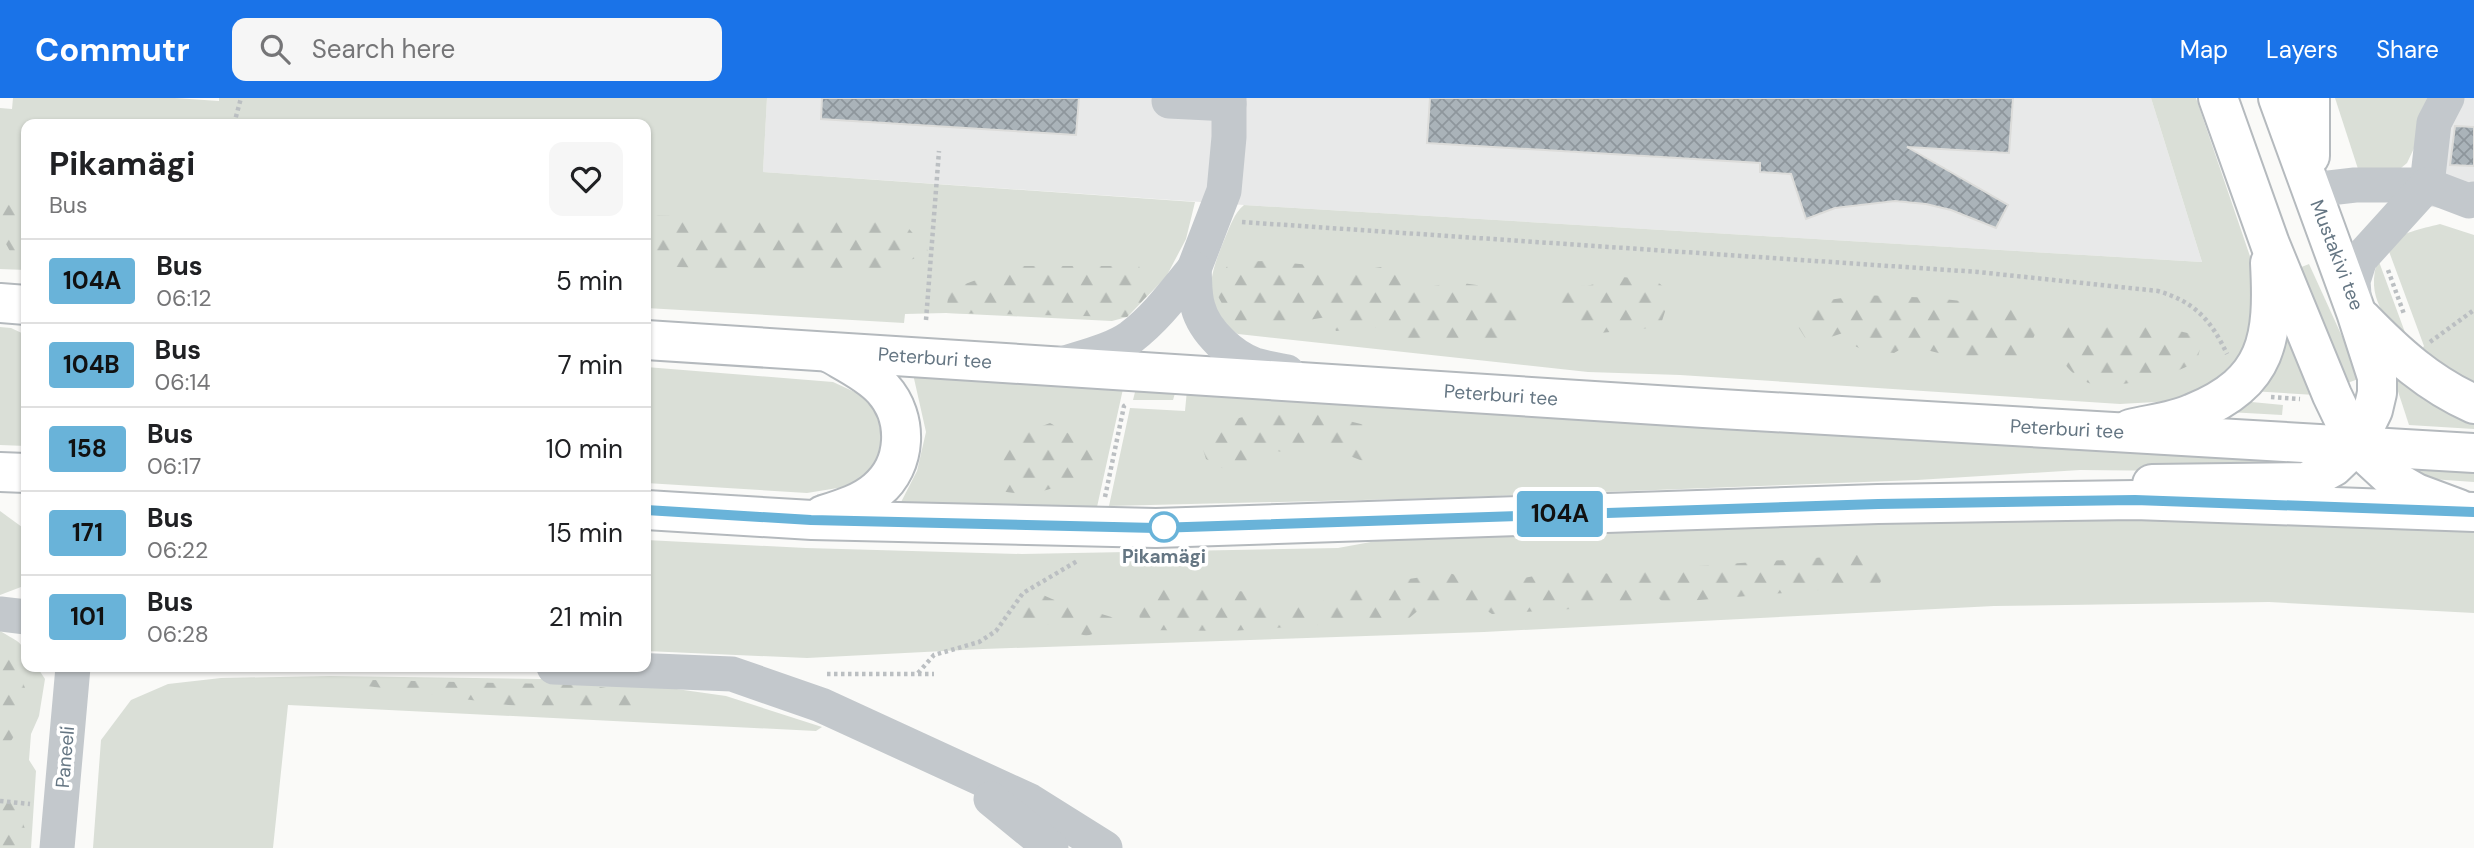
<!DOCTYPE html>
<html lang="en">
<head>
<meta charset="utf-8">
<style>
	:root { --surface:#fff; --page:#f6f6f6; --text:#202124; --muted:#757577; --line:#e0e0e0; --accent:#1a73e8 }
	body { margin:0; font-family:"DM Sans",sans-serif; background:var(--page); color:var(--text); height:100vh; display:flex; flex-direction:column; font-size:26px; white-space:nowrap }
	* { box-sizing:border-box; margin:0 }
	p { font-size:23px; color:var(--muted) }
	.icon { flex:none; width:38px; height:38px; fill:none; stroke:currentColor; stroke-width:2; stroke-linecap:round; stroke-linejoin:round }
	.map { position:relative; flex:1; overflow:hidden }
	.drawer { position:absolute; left:21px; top:21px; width:630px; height:553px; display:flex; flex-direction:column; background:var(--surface); border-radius:14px; box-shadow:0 2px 5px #0004 }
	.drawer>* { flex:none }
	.badge { padding:0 14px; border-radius:5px; font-size:24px; line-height:46px }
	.map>.badge { position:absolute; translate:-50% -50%; box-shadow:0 0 0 4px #fff }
	.round { display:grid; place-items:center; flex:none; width:74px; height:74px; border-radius:14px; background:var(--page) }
	.overview { display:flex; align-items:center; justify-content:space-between; height:119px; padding:0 28px }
	h1 { font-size:33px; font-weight:700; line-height:52px }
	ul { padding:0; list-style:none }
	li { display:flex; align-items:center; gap:21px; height:84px; padding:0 28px; border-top:2px solid var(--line) }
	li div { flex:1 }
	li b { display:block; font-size:26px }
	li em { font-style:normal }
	li .badge { min-width:77px; font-weight:700; text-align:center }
	header { display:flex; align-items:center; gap:42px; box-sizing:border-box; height:98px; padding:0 35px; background:var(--accent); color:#fff }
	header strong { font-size:33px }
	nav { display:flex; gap:38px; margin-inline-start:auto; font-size:24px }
	.search { width:490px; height:63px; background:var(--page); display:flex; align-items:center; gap:18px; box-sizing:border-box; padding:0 24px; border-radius:14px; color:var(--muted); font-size:26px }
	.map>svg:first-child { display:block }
	.built { fill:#e8e9e9 }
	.green { fill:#dadfd7 }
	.forest { fill:url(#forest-firs) }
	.building { fill:url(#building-cross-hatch); stroke:#dcdcda; stroke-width:2 }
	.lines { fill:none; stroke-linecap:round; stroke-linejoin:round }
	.major-casing { stroke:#b5babe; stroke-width:42 }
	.highway-casing { stroke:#b4b9bd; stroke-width:42 }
	.path { stroke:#bbbfc2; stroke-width:4.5; stroke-dasharray:3.5 3.5; stroke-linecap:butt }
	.minor { stroke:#c3c8cc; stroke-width:35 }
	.major { stroke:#fff; stroke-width:38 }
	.highway { stroke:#fff; stroke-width:38 }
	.line-casing { stroke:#fff; stroke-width:16 }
	.line { stroke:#69b3d9; stroke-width:10 }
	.stop-dot { fill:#fff; stroke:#69b3d9; stroke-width:3.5 }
	.labels { text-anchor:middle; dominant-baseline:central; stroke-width:7; stroke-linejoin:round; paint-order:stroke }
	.street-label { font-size:19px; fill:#657683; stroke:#fff }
	.stop-label { font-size:19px; font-weight:bold; fill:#657683; stroke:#fff }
</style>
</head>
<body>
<header>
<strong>Commutr</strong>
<div class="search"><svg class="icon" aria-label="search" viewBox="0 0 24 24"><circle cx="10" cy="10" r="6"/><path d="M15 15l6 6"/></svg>Search here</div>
<nav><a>Map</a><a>Layers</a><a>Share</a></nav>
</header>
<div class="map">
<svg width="2474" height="750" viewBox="0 0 2474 750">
	<defs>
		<pattern id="forest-firs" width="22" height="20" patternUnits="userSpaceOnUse" patternTransform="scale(1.75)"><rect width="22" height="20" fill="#dadfd7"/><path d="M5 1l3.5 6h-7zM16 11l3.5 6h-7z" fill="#b4b9b4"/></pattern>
		<pattern id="building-cross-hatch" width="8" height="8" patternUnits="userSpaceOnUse" patternTransform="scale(1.75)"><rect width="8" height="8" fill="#aab3b9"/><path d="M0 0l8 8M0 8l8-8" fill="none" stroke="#8e969c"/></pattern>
	</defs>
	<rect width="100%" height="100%" fill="#fafaf8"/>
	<!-- built -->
	<g class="built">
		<path d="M767,0H2151L2202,164L1244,107L763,74Z"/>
		<path d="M2438,0H2474V113L2421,108Z"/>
	</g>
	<!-- green -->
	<g class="green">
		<path d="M13,0H175L219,3V0H767L763,74L1195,104L1186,141L1166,179L1127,219L1112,223L946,215L905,216L904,225L646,210V26H26V172L0,171V10L12,11Z"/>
		<path d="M2151,0H2196L2253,167L2262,208L2238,274L2173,303L2120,306L1680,277L1588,274L1238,236C1198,210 1210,176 1225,140C1230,129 1234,115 1244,107L2202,164Z"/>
		<path d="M2335,0H2434L2427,23L2407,65L2401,70L2359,74Z"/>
		<path d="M2440,126L2474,137V294L2418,257L2424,248L2387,148C2401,134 2421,131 2440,126Z"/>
		<path d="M2378,161L2410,248C2385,220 2365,200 2378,161Z"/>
		<path d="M2309,166L2361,280L2342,287L2299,170Z"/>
		<path d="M2284,214L2315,297L2251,293Z"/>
		<path d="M0,229L11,230L26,237V348L0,347Z"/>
		<path d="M646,269L833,284L859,296L872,309L883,330L884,351L875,369L850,388L807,395L646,385Z"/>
		<path d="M2405,272L2474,317V331L2409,327L2393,278Z"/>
		<path d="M913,276L1123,291L1097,409L899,408L917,373L926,334Z"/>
		<path d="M1136,290L1176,292L1173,302H1133Z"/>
		<path d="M1187,292L2283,359L2282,374L2080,372L1917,382L1443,400L1109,408L1130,310L1185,313Z"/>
		<path d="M2241,303L2283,307L2282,317L2228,314Z"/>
		<path d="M2402,364L2474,370V384L2417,380Z"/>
		<path d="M0,413L26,432V483L21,489L0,497Z"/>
		<path d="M1977,417L2474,430V515L2269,504L1994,508L1484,534L983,551L807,560L646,553V442L806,450L1022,456L1338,450L1398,439Z"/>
		<path d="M0,533C20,545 26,544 26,569H37L45,581L39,618L31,636L29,662L36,673L31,750H0Z"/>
		<path d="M330,578L541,581L641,586L726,598L822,629L816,633L288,607L273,750H93L101,642L131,602L168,586L221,580Z"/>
	</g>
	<!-- forest -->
	<g class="forest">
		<path d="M26,95V163L16,164L1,137L0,103Z"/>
		<path d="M646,117L904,125L930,155L873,175L646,168Z"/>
		<path d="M1266,163L1321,168L1344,175L1387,168L1417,191L1455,184L1505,191L1519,224L1506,242L1398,240L1378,229L1336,233L1327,219L1283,226H1233L1213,189L1230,164Z"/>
		<path d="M1014,168H1139L1147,198L1127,219L946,215L949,192Z"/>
		<path d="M1620,179L1654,181L1671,195L1660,229L1580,237L1576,225L1551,207L1557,187L1587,188Z"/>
		<path d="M1863,197L1935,200L2013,209L2037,232L2022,265L2002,266L1994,255C1963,262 1939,257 1910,246L1894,255L1863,252L1851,246L1843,235L1809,246L1797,227L1789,222L1801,206Z"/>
		<path d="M2139,224L2192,236L2201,246C2200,250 2199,258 2196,262C2185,276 2112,291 2095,287C2073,281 2058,262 2053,240L2069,227L2102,228Z"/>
		<path d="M1300,311L1365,327L1368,365L1329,350L1285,354L1264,352L1235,377L1206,361L1199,339L1228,323L1261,314Z"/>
		<path d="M1050,325L1088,346L1102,376L1029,397L999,393L995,363L1014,339Z"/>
		<path d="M1869,456L1884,477L1879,487L1664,505L1652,494L1636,487L1641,472Z"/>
		<path d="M1554,474L1631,476L1634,507L1492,516L1476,506L1427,505L1408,521L1231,533L1142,532L1137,506L1145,494L1165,489L1254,494L1283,508L1321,504L1355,489L1449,475L1490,487Z"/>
		<path d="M1034,493L1052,501L1118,521L1116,529L1086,538L1060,529L1019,521V510Z"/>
		<path d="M0,548L9,549L27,595L19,631L0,659Z"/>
		<path d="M372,582L590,587L638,596L642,607L592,614H561L367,588Z"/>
		<path d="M0,695L17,706L31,750H0Z"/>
	</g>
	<!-- building -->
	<g class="building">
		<path d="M822,0H1079L1076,37L821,21Z"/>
		<path d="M1430,0H2013L2009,55L1907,49L2008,107L1996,130L1951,112L1926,106L1895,103L1835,110L1806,121L1791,76L1760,74V65L1427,45Z"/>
		<path d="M2455,28L2474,29V68L2450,67Z"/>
	</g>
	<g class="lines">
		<defs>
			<g id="major">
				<path d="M2218,0L2270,146L2332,297L2356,347L2395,383L2416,395L2459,411"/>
				<path d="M2310,0V58"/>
				<path d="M2362,221C2396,256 2429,286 2474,306"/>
				<path d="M2130,331C2150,326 2174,324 2193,315C2269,284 2274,240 2270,165"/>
				<path d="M2152,386L2306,384L2333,369L2356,347L2373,312L2377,295V279L2356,214L2278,0"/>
			</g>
			<g id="highway">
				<path d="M0,205L26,207"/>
				<path d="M646,242L1704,310L2474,355"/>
				<path d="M0,374L26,375"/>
				<path d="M646,412L812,422L1156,430L1878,406L2135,402L2474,414"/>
				<path d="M823,417C842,411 862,405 877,392C907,367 909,320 883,291C870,276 847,265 830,255"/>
			</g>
		</defs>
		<!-- major casing -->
		<use href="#major" class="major-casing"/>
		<!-- highway casing -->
		<use href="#highway" class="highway-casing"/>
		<!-- path -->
		<g class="path">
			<path d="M234,26L241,0"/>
			<path d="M1242,124L1978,174L2158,193C2195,204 2211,222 2227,256"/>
			<path d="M2388,172L2404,216"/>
			<path d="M926,222L939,53"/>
			<path d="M2430,244L2474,212"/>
			<path d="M2271,299L2300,301"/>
			<path d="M1105,399L1124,308L1127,306"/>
			<path d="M918,575L934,557L979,544L996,533L1023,495L1079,462"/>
			<path d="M827,576H934"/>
			<path d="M0,703L30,706"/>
		</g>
		<!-- minor -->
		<g class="minor">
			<path d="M1169,3L1229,6"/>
			<path d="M2312,92L2355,87H2427L2434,25L2447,0"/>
			<path d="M1194,171L1224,93L1229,39V0"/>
			<path d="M2355,211L2353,183L2360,161L2427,87L2469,103L2474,101"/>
			<path d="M1059,267C1083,259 1111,253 1131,239C1156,220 1175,194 1194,171C1195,183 1194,197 1198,209C1204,233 1232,259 1255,267C1265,270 1277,272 1287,274"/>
			<path d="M0,516L26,519"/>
			<path d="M554,569L732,576L821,607L1030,703L1105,750"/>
			<path d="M991,701L1051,750"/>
			<path d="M57,750L73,569"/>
		</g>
		<!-- major -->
		<use href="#major" class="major"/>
		<!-- highway -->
		<use href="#highway" class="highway"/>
	</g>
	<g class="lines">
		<defs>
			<path id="line" d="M646,412L811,422L1156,430L1878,406L2135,402L2474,414"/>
		</defs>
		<!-- line casing -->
		<use href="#line" class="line-casing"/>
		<!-- line -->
		<use href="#line" class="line"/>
	</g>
	<!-- markers -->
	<circle class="stop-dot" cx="1164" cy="429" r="14"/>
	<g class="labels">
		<!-- street labels -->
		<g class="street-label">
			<text transform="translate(2337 157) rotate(69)">Mustakivi tee</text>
			<text transform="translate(935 260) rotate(4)">Peterburi tee</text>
			<text transform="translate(1501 297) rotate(4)">Peterburi tee</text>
			<text transform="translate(2067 331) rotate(3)">Peterburi tee</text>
			<text transform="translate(65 659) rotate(-85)">Paneeli</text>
		</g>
		<!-- stop labels -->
		<g class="stop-label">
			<text x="1164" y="458">Pikamägi</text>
		</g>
	</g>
</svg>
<b class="badge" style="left:1560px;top:416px;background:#69b3d9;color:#111">104A</b>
<section class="drawer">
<div class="overview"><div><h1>Pikamägi</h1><p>Bus</p></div><a class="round"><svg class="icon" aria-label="heart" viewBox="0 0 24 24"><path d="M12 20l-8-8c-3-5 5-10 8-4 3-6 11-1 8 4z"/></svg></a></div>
<ul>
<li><span class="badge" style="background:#69b3d9;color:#111">104A</span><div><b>Bus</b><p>06:12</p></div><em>5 min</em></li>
<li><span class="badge" style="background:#69b3d9;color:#111">104B</span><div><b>Bus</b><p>06:14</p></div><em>7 min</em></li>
<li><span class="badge" style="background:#69b3d9;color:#111">158</span><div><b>Bus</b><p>06:17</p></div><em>10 min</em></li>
<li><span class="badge" style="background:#69b3d9;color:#111">171</span><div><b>Bus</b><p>06:22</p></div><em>15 min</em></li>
<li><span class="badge" style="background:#69b3d9;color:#111">101</span><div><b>Bus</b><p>06:28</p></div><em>21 min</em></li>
</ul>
</section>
</div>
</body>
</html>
